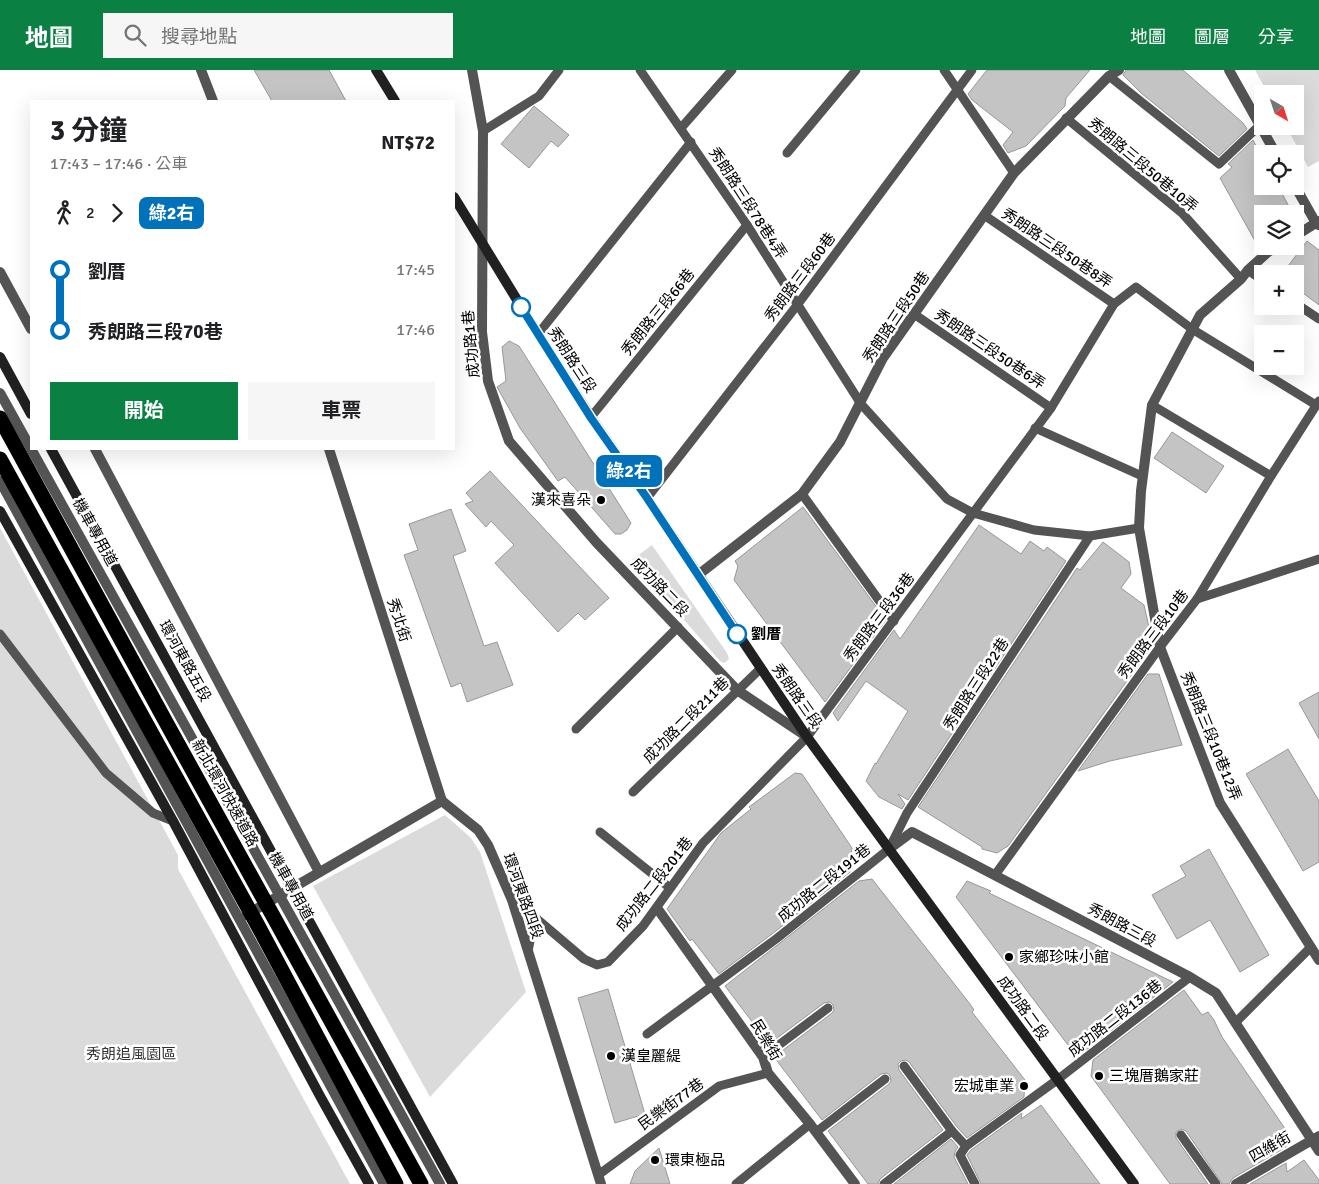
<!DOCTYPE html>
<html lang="zh-TW">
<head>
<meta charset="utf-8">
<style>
	:root { --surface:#fff; --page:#f6f6f6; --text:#202124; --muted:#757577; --accent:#0b8043 }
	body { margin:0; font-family:Signika,"Noto Sans TC",sans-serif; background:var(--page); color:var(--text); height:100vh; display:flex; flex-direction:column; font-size:19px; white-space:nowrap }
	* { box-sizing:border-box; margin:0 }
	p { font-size:16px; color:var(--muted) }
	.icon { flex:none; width:28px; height:28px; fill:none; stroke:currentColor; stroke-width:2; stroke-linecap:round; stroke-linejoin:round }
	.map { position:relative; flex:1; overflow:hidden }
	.side { position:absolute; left:30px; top:30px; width:425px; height:350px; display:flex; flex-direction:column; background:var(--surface); border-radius:0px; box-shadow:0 5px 20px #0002 }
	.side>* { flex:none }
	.badge { padding:0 10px; border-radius:8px; font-size:18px; line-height:32px }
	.needle { width:32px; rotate:141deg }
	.fabs { position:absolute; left:1254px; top:15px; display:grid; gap:10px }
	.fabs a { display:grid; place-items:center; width:50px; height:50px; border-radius:0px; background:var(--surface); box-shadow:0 5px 20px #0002; font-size:25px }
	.map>.badge { position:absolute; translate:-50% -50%; box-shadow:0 0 0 2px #fff }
	.legs { display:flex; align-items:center; gap:8px; height:55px; padding:0 20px; font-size:16px }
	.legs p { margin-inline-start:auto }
	.summary { display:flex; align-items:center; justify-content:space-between; height:85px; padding:0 20px }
	h1 { font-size:28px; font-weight:700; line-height:38px }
	.cta { display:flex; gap:10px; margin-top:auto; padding:10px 20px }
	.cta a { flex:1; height:58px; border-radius:0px; background:var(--accent); color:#fff; font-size:20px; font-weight:700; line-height:58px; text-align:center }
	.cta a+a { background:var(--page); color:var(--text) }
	ul { padding:0 20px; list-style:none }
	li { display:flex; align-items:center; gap:18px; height:60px; font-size:19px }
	li i { display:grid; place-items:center; width:8px; height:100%; margin:0 6px; background:currentColor }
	li i::after { content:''; width:12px; height:12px; margin:-6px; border:4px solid; border-radius:50%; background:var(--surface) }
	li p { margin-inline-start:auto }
	li:first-child i { background:linear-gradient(#0000 50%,currentColor 0) }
	li:last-child i { background:linear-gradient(currentColor 50%,#0000 0) }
	header { display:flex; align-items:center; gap:30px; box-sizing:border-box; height:70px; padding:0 25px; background:var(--accent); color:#fff }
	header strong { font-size:24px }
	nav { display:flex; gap:28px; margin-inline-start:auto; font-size:18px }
	.search { width:350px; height:45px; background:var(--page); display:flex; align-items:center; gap:12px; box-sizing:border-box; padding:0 18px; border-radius:0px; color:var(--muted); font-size:19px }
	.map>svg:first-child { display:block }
	.green { fill:#dbdbdb }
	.building { fill:#c4c4c4; stroke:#989898 }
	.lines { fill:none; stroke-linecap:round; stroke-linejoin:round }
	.lane { stroke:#545454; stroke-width:9 }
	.street { stroke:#545454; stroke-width:10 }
	.secondary { stroke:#212121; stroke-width:10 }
	.highway { stroke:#000; stroke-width:15 }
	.line-1-casing { stroke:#fff; stroke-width:11 }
	.line-1 { stroke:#0072bc; stroke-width:8 }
	.stop-1-dot { fill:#fff; stroke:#0072bc; stroke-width:2.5 }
	.poi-dot { fill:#000; stroke:#fff; stroke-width:2 }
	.labels { text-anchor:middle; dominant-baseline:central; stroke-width:5; stroke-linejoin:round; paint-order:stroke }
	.street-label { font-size:15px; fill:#000; stroke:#fff }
	.poi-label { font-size:15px; fill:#000; stroke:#fff; text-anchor:start }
	.stop-label { font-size:15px; font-weight:bold; fill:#000; stroke:#fff; text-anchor:start }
	.park-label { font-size:15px; fill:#323232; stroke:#fff }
</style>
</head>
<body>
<header>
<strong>地圖</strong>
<div class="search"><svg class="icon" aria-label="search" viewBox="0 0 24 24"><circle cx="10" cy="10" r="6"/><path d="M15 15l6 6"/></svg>搜尋地點</div>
<nav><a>地圖</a><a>圖層</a><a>分享</a></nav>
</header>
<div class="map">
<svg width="1319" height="1114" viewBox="0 0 1319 1114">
	<rect width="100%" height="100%" fill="#fff"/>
	<!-- green -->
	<g class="green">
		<path d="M1255,0H1319V91L1308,97L1286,56H1295V24H1268Z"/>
		<path d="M0,458L178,785V799L350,1114H0Z"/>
		<path d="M652,475L727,583L729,589L726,592L723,593L719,590L632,490Z"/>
		<path d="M445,745L471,768L480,782L526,922L430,1027L313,816Z"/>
	</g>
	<!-- building -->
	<g class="building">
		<path d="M254,0H329L346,31H272Z"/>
		<path d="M987,0H1090L1066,28L1065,36L1026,76L1008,83L1003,75L1013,62L972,30L968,24Z"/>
		<path d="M1126,0H1183L1243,53L1247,59L1219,86L1141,23L1123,5Z"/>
		<path d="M534,36L569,65L558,77L551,71L529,98L501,74Z"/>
		<path d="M1253,70L1262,88V116H1278L1293,144H1262V178L1260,180L1220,108L1232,97L1228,94Z"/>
		<path d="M1307,171L1319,180V235L1295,217V204H1282Z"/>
		<path d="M509,271L519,276L631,453L627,460L621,464H615L565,407L558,411L520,358L497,317L506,311L502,277Z"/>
		<path d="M1172,362L1224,396L1206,423L1154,388Z"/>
		<path d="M490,401L609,528L585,550L578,543L558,562L495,493L514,475L491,451L486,457L465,434L473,431L466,423Z"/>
		<path d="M803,437L886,550L825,632L734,510L738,496L735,491Z"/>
		<path d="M451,439L466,481L453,486L484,576L497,572L513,615L467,632L461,613L451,617L404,485L418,480L409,454Z"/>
		<path d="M979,455L1021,484L1030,471L1044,481L1047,477L1066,491L908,730L898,724L905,734L902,739L879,727L866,711L875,693L876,694L908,641L866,611L838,651L833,643L894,560L900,569Z"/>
		<path d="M1103,472L1129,492L1131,504L1121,518L1144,535L1153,575L1008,776L997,783L982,779V777L918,737L1077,498L1080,500Z"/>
		<path d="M1148,604H1159L1182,675L1110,691L1078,701Z"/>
		<path d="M1319,622V669L1299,633Z"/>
		<path d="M1288,679L1319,731V792L1303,801L1246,704Z"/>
		<path d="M795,703L802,704L852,778L850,802L772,864L719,904L692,869L690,871L667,839L721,763L751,739L749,737Z"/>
		<path d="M1209,779L1269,885L1240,902L1210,850L1177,869L1152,825L1186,806L1180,796Z"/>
		<path d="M872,809L970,934L974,940L972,942L1025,1010L1024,1027L967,1068L957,1057L909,992L906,990L901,991L898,994L899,1000L943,1060L880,1109L878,1114H868L828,1061L889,1014L891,1011L890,1006L887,1003L881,1004L822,1050L774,987L832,943L834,940L833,935L830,932L824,933L769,974L725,916L859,811Z"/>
		<path d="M967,811L991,821L989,823L1173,912L1086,980L1071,979L956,827Z"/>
		<path d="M608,919L645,1044L615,1053L578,928Z"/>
		<path d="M1184,920L1202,945L1208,942L1214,950L1222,967L1284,1057L1286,1077L1233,1108L1229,1114H1222L1186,1061L1181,1059L1176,1062V1068L1208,1114H1170L1091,1006L1093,990Z"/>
		<path d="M1041,1035L1100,1114H981L967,1085L971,1080L1022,1043L1021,1049Z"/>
		<path d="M951,1069L958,1077L955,1082L954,1087L968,1114H894Z"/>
		<path d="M659,1078L670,1114H630L635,1101Z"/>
		<path d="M1304,1090L1319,1110V1114H1250L1286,1093L1287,1102Z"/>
	</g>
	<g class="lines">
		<!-- lane -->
		<g class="lane">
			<path d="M640,0L747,155L861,334L947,429L973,443L1034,460L1090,466L1139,458"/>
			<path d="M944,0L1014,103"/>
			<path d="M1109,6L1219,94L1260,55"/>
			<path d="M1066,48L1182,143L1241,209"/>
			<path d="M681,58L732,0"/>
			<path d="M483,61L539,26L559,0"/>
			<path d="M787,83L856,0"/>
			<path d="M984,145L1114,234"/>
			<path d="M1248,200L1262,210"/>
			<path d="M1295,233L1319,249"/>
			<path d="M914,244L1051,338"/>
			<path d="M538,264L691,72"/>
			<path d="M1152,335L1271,406"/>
			<path d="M591,347L747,155"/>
			<path d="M1035,358L1142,406"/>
			<path d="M802,424L894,551"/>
			<path d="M647,428L798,234L972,0"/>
			<path d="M1197,529L1319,489"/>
			<path d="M0,564L106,703L153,743L173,751"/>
			<path d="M576,659L678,557"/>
			<path d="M633,722L760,599"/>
			<path d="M600,762L670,818"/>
			<path d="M995,805L1160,577L1197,529L1271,406L1319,331"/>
			<path d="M528,881L534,851L537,849L584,889L597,895L608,892L643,856L703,773L807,667L1051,338L1114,234L1136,217L1192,259L1316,335"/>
			<path d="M1236,952L1311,877"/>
			<path d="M647,964L776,869L889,779L907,743L1090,466"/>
			<path d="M763,987L828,938"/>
			<path d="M904,996L952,1061L966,1076L1057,1010L1190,907"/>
			<path d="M816,1062L885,1009"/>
			<path d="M1181,1065L1216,1114"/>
			<path d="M966,1076L960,1085L975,1114"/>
			<path d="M598,1105L719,1016L768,1003"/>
			<path d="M736,1114L810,1054"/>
			<path d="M884,1114L952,1061"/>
		</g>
		<!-- street -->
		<g class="street">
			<path d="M201,0L213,31"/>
			<path d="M472,0L483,61L482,262L488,311L509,371L596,472L737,620L806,666"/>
			<path d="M1229,0L1276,84"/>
			<path d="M1295,116L1316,153L1319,155"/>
			<path d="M1295,166L1319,151"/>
			<path d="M1278,176L1268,182L1248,200L1241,209L1200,245L1152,335L1141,421L1139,458L1160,577L1220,733L1319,890"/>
			<path d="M0,202L31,259"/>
			<path d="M0,323L440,1114"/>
			<path d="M95,379L319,802"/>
			<path d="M329,379L442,731"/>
			<path d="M0,411L384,1114"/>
			<path d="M698,505L802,424L840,372L883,288L1014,103L1109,6L1119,0"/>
			<path d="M442,731L478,760L488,775L512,830L601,1114"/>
			<path d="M889,779L912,762L1190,907L1216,923L1319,1081"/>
			<path d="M657,838L763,987L768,1003L810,1054L855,1114"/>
			<path d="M246,845L442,731"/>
			<path d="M1236,1114L1319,1066"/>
		</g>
		<!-- secondary -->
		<g class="secondary">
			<path d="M376,0L395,31"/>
			<path d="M454,127L538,264L591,347L647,428L807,667L1134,1114"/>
			<path d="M0,287L31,344"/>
			<path d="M51,379L453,1114"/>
			<path d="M0,441L173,751L320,1026L369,1114"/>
		</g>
		<!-- highway -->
		<g class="highway">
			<path d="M0,348L167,654L421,1114"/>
			<path d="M0,389L257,854L396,1114"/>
		</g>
	</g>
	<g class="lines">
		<defs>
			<path id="line-1" d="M521,237L591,348L647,428L737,564"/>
		</defs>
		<!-- line-1 casing -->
		<use href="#line-1" class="line-1-casing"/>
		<!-- line-1 -->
		<use href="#line-1" class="line-1"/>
	</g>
	<!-- markers -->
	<g class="stop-1-dot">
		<circle cx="521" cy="237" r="9"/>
		<circle cx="737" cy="564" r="9"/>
	</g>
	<g class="poi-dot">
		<circle cx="601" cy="430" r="5"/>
		<circle cx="1009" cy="887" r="5"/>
		<circle cx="611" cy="986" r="5"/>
		<circle cx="1099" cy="1006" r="5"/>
		<circle cx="1024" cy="1016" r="5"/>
		<circle cx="655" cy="1090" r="5"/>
	</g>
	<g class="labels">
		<!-- street labels -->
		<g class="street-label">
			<text transform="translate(1143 95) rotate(40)">秀朗路三段50巷10弄</text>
			<text transform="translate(748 133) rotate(57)">秀朗路三段78巷4弄</text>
			<text transform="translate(1057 178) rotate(34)">秀朗路三段50巷8弄</text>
			<text transform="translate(800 207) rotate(-53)">秀朗路三段60巷</text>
			<text transform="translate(658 242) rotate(-51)">秀朗路三段66巷</text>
			<text transform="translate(896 247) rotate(-56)">秀朗路三段50巷</text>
			<text transform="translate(471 274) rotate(-95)">成功路1巷</text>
			<text transform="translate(990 279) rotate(34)">秀朗路三段50巷6弄</text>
			<text transform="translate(572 290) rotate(57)">秀朗路三段</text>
			<text transform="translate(95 462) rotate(61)">機車專用道</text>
			<text transform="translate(660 517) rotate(46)">成功路二段</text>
			<text transform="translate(879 547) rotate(-53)">秀朗路三段36巷</text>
			<text transform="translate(399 550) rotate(72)">秀北街</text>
			<text transform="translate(1153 564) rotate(-53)">秀朗路三段10巷</text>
			<text transform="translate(185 591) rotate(61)">環河東路五段</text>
			<text transform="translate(976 614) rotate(-57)">秀朗路三段22巷</text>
			<text transform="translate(797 626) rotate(55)">秀朗路三段</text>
			<text transform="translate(686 650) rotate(-45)">成功路二段211巷</text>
			<text transform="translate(1211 666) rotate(68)">秀朗路三段10巷12弄</text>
			<text transform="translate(225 723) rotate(61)">新北環河快速道路</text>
			<text transform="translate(824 813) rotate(-39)">成功路二段191巷</text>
			<text transform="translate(654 814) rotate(-52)">成功路二段201巷</text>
			<text transform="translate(291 816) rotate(61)">機車專用道</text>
			<text transform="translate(523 826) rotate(70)">環河東路四段</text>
			<text transform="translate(1122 855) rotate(28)">秀朗路三段</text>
			<text transform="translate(1023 938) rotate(54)">成功路二段</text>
			<text transform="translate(1115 948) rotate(-38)">成功路二段136巷</text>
			<text transform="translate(766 970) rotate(59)">民樂街</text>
			<text transform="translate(671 1034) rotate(-36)">民樂街77巷</text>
			<text transform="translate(1270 1077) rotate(-30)">四維街</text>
		</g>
		<!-- poi labels -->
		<g class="poi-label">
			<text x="591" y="430" text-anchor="end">漢來喜朵</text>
			<text x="1019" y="887">家鄉珍味小館</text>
			<text x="621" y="986">漢皇麗緹</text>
			<text x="1109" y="1006">三塊厝鵝家莊</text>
			<text x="1014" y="1016" text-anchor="end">宏城車業</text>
			<text x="665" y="1090">環東極品</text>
		</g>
		<!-- stop labels -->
		<g class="stop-label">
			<text x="751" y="564">劉厝</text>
		</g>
		<!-- park labels -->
		<g class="park-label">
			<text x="131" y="984">秀朗追風園區</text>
		</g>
	</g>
</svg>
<div class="fabs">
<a><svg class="needle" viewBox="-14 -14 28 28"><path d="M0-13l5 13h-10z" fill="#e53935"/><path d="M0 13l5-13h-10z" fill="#757577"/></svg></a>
<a><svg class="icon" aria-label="locate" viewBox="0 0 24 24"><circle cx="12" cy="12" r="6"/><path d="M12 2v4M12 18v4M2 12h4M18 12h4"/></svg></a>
<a><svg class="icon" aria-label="layers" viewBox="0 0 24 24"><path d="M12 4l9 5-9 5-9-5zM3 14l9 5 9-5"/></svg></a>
<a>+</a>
<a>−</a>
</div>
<b class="badge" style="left:629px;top:401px;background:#0072bc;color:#fff">綠2右</b>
<section class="side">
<div class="summary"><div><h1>3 分鐘</h1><p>17:43 – 17:46 · 公車</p></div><b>NT$72</b></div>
<div class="legs"><svg class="icon" aria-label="walk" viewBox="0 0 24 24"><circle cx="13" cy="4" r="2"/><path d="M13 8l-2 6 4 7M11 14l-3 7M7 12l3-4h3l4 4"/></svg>2<svg class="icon" aria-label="forward" viewBox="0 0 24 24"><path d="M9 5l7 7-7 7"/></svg><b class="badge" style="background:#0072bc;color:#fff">綠2右</b></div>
<ul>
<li><i style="color:#0072bc"></i><b>劉厝</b><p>17:45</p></li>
<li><i style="color:#0072bc"></i><b>秀朗路三段70巷</b><p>17:46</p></li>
</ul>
<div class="cta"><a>開始</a><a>車票</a></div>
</section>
</div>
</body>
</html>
